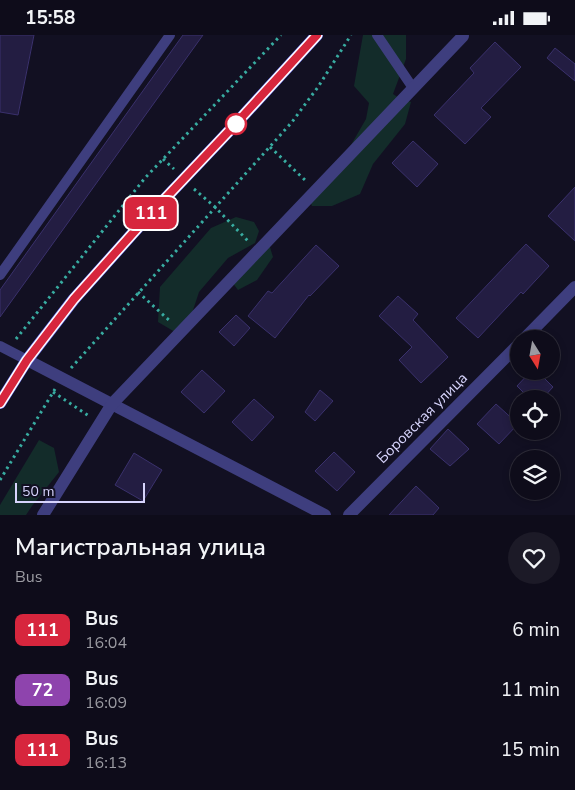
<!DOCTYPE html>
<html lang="en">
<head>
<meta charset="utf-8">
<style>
	:root { --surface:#0e0c1a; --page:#1c1a27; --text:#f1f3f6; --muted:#9b9ba2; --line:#2e2c39 }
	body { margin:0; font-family:"Nunito Sans",sans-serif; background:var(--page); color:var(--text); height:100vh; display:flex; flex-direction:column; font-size:19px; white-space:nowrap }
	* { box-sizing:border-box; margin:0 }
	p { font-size:16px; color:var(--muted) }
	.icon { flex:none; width:28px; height:28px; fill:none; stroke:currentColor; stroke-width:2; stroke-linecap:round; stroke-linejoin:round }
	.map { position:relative; height:480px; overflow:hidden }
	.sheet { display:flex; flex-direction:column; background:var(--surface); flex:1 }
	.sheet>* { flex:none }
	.badge { padding:0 10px; border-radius:8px; font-size:18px; line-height:32px }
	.needle { width:32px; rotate:169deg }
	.tools { position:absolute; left:510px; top:295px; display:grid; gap:10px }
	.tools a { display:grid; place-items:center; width:50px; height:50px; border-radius:50%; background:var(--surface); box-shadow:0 2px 8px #0003,0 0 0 1px var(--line); font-size:25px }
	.scale { position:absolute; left:15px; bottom:12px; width:130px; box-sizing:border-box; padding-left:5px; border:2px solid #d7d4fc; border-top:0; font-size:14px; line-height:18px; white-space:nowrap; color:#d7d4fc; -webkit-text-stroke:4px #121022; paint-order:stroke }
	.map>.badge { position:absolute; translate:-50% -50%; box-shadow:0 0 0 2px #fff }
	.round { display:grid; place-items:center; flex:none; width:52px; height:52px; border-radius:26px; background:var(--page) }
	.overview { display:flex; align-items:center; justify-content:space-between; height:85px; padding:0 15px }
	h1 { font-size:24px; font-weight:600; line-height:38px }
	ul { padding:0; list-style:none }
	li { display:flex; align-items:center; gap:15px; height:60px; padding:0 15px }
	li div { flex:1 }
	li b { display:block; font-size:19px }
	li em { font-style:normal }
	li .badge { min-width:55px; font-weight:700; text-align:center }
	.status { display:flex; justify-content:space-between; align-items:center; height:35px; padding:0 25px; background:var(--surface); direction:ltr }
	.status svg { height:14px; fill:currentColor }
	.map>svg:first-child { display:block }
	.green { fill:#132c2a }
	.building { fill:#231d42; stroke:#3a316c }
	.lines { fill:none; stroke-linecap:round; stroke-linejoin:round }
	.path { stroke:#38aca1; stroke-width:3; stroke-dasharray:2.5 4; stroke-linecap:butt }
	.lane { stroke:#3e3e7e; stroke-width:10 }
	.street { stroke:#3e3e7e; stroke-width:12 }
	.secondary { stroke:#7274f4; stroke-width:12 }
	.line-casing { stroke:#fff; stroke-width:11 }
	.line { stroke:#d7263d; stroke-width:8 }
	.stop-dot { fill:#fff; stroke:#d7263d; stroke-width:2.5 }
	.labels { text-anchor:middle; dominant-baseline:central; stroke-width:5; stroke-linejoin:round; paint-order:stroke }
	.street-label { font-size:15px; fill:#d7d4fc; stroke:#121022 }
</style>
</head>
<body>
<div class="status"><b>15:58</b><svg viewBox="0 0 49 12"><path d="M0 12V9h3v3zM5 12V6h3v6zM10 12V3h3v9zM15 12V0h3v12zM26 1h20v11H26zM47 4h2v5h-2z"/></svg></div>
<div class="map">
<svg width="575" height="480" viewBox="0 0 575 480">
	<rect width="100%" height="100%" fill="#121022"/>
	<!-- green -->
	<g class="green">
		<path d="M363,0H406V24L393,59L399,63L411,67L405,89L373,129L360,159L332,171H312L309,164L351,110L366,84L369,68L354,51Z"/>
		<path d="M236,182L254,187L259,196L255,208L228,223L199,257L191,281L175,297L158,287L160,252L211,193Z"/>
		<path d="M269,209L273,222L257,245L238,255L232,247Z"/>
		<path d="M39,405L54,413L59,437L32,471L26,480H0V470Z"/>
	</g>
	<!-- building -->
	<g class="building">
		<path d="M0,0H34L18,80L0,77Z"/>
		<path d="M183,0H203L0,282V255Z"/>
		<path d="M495,7L521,32L481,73L491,82L465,109L434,80L474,38L470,33Z"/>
		<path d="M555,13L575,29V46L547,23Z"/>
		<path d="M413,106L438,129L417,152L392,128Z"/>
		<path d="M575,152V206L548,181Z"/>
		<path d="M526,209L549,231L523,259L521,257L478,303L456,283Z"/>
		<path d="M316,210L339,231L310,261L309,260L275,303L248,281L268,256L272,258Z"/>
		<path d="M398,261L418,279L413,285L448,322L421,348L399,325L412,312L379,281Z"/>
		<path d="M236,280L250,293L234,311L219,297Z"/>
		<path d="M202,335L225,356L204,378L181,357Z"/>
		<path d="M531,336H537L553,352L542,364H530L517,351Z"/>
		<path d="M320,355L333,366L315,386L305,377Z"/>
		<path d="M254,364L274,382L252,406L232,387Z"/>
		<path d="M496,369L518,389L499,409L477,389Z"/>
		<path d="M448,394L469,414L450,431L430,414Z"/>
		<path d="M334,417L355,437L337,456L315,436Z"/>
		<path d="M134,418L162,435L143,466L115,450Z"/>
		<path d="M416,451L439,473L433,480H389Z"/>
	</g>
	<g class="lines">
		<!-- path -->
		<g class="path">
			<path d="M270,112L306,146"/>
			<path d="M163,124L174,134"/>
			<path d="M194,154L215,172L249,207"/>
			<path d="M138,257L171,287"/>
			<path d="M16,304L145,143L281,0"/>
			<path d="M71,333L292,87L318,52L351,0"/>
			<path d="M53,357L89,381"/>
			<path d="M0,445L55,354"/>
		</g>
		<!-- lane -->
		<g class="lane">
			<path d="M377,0L413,53"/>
			<path d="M0,240L170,0"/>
			<path d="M0,311L27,325"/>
		</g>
		<!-- street -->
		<g class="street">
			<path d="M524,304L575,252"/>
			<path d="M27,325L325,480"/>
			<path d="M43,480L112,369L463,1"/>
			<path d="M349,480L519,309"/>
		</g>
		<!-- secondary -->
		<path class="secondary" d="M0,368L27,325L74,264L142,188L230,95L317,0"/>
	</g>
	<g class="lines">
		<defs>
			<path id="line" d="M0,368L27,325L74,264L142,188L230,95L317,0"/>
		</defs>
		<!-- line casing -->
		<use href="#line" class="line-casing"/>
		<!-- line -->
		<use href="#line" class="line"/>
	</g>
	<!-- markers -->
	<circle class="stop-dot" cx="236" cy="89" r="10"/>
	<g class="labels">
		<!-- street labels -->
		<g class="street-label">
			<text transform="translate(422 383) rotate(-45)">Боровская улица</text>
		</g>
	</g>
</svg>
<div class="tools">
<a><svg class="needle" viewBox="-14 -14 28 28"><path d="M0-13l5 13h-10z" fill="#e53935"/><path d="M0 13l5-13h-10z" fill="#9b9ba2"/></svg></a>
<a><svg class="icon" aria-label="locate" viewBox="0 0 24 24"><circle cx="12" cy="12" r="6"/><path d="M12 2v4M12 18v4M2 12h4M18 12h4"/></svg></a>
<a><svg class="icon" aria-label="layers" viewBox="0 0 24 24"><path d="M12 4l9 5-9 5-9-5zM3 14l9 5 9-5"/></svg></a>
</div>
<div class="scale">50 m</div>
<b class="badge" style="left:151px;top:178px;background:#d7263d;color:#fff">111</b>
</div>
<section class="sheet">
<div class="overview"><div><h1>Магистральная улица</h1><p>Bus</p></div><a class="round"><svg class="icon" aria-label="heart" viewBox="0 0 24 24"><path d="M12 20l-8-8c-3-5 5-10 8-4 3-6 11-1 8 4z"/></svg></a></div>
<ul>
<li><span class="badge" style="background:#d7263d;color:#fff">111</span><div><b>Bus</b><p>16:04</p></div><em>6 min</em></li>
<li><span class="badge" style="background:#8e44ad;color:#fff">72</span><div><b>Bus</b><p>16:09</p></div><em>11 min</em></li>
<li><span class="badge" style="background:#d7263d;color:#fff">111</span><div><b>Bus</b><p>16:13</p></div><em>15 min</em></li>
</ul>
</section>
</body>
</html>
